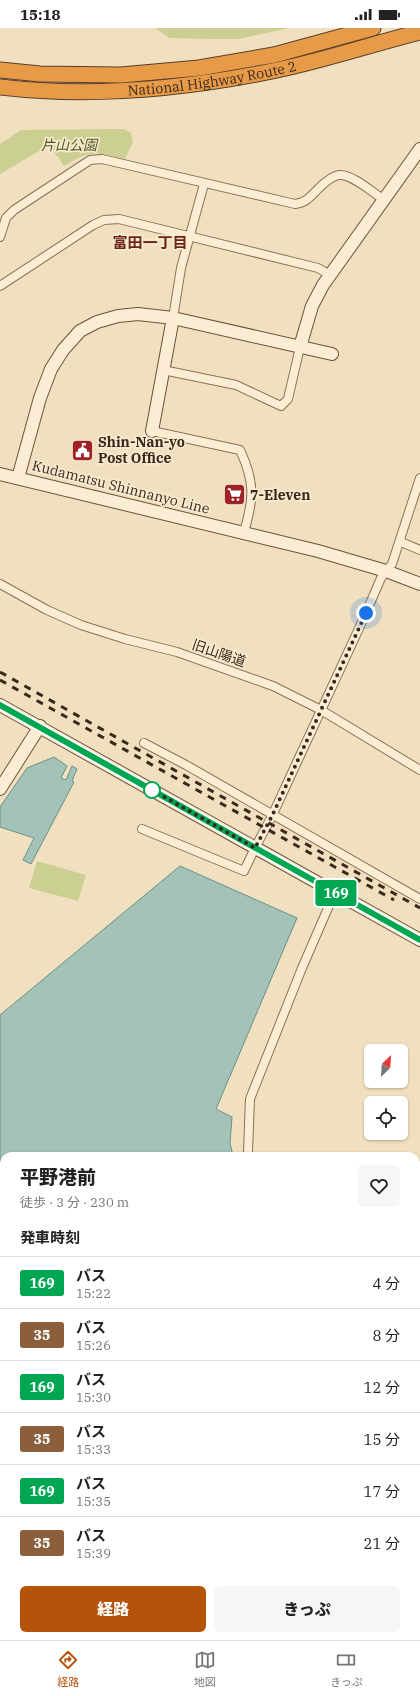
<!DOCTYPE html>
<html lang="ja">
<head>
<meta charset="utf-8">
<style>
	:root { --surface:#fff; --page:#f6f6f6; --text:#222; --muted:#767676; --line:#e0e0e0; --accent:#b45309 }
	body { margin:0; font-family:"IBM Plex Serif","Noto Sans JP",serif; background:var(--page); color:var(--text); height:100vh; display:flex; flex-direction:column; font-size:15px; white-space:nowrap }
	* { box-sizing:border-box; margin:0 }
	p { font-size:13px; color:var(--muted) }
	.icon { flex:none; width:22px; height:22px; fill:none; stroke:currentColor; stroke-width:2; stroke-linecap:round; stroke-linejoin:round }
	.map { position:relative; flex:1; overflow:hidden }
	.side { position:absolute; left:0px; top:1124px; width:420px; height:488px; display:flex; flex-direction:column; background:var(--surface); border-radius:12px 12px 0 0; box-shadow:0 1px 3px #0004 }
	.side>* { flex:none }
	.badge { padding:0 8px; border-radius:3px; font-size:14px; line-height:26px }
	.needle { width:26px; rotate:25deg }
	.fabs { position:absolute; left:364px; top:1016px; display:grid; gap:8px }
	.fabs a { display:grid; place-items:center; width:44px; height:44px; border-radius:6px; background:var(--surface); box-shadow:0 1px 3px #0004; font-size:20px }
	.you { position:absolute; width:20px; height:20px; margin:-10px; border:3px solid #fff; border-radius:50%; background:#1a73e8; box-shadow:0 0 0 6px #1a73e833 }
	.map>.badge { position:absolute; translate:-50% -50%; box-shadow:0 0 0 2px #fff }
	h2 { padding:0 20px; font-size:15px; line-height:36px }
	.round { display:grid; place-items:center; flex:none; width:42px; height:42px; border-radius:6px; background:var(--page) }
	.overview { display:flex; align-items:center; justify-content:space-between; height:68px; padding:0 20px }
	h1 { font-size:19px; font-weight:800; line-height:30px }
	.button { display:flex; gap:8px; margin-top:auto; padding:8px 20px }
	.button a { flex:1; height:46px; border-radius:6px; background:var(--accent); color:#fff; font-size:16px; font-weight:800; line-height:46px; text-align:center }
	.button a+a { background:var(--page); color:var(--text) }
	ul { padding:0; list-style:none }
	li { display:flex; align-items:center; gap:12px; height:52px; padding:0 20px; border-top:1px solid var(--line) }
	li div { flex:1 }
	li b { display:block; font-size:15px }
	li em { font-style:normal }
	li .badge { min-width:44px; font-weight:700; text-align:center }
	.status { display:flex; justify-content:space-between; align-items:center; height:28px; padding:0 20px; background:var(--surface); direction:ltr }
	.status svg { height:11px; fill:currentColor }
	.tabs { display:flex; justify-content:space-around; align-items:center; height:56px; border-top:1px solid var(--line); background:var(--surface); font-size:11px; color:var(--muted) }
	.tabs a { display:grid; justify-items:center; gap:2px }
	.tabs .current { color:var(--accent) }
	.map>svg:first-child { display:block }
	.green { fill:#cbcf92 }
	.water { fill:#a3c2b8; stroke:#699185 }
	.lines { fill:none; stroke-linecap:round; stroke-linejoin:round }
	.street-casing { stroke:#8b7056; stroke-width:10 }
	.secondary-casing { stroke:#6c5139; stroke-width:14 }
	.highway-casing { stroke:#583e2b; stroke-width:17 }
	.street { stroke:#fbedd3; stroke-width:8 }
	.secondary { stroke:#fbedd3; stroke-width:12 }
	.highway { stroke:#e79b49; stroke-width:15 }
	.rail { stroke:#39291c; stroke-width:3; stroke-dasharray:7 7; stroke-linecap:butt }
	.line-casing { stroke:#fff; stroke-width:9 }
	.line { stroke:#00a651; stroke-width:6 }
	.walk { stroke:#39291c; stroke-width:4; stroke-dasharray:0 7.2 }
	.stop-dot { fill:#fff; stroke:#00a651; stroke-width:2 }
	.labels { text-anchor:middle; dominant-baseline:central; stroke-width:3.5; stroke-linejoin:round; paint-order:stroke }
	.street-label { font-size:14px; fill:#39291c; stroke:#f8eacf }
	.park-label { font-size:14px; font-style:italic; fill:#4c5721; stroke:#f8eacf }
	.poi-label { font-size:14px; font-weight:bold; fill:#39291c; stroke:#f8eacf; text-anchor:start }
	.neighbourhood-label { font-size:15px; font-weight:bold; fill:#692618; stroke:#f8eacf }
</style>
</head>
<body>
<div class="status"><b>15:18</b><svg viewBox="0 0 49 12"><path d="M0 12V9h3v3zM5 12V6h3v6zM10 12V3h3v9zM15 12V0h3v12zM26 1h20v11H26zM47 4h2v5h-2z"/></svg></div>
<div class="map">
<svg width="420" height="1612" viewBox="0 0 420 1612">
	<rect width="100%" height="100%" fill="#f1e0bf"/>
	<!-- green -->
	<g class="green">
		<path d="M155,0H289L239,11H216L169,10Z"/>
		<path d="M124,101L131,105L133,114L125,131C94,124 92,121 64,138L52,121L46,119L0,146V116L21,102Z"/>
		<path d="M37,833L86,847L78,873L29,860Z"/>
		<path d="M0,1330L4,1334V1608H86L90,1612H0Z"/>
	</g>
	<!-- water -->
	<g class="water">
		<path d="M54,729L67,738L61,750L66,752L72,738L77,741L72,753L74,754L31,836L23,832L34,810L0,799V779L27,740Z"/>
		<path d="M180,838L297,890L216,1081L232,1089L230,1115L233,1128H4V1298L0,1303V987Z"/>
	</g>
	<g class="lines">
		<defs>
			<g id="street">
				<path d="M0,209L6,190L14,182L90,132L102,131L295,176C307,174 309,170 318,161C323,156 331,148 339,147C352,146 372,164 383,171"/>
				<path d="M0,258L93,197L104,192L119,191L318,240L330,247"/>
				<path d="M173,290L181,240L204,156"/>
				<path d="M163,342L236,357L281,378L288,371L300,319"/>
				<path d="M152,403L240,422C255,454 254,471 244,504"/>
				<path d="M401,514L420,522"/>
				<path d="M0,556L47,582L81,597L125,611L177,624L273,658L321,682L420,742"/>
				<path d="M144,715L186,737L420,871"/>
				<path d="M142,801L244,843L255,820L272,788L362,594L381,550L392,536L420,450"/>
				<path d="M248,1123L250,1071L302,940L335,864"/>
			</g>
			<g id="secondary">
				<path d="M300,319L312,278L323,257L420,121"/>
				<path d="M152,403L173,290"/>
				<path d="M0,446L318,523L386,543L420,556"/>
				<path d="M18,450L40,370L51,341L63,322L80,303L97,294L118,288L138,286L173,290L332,326"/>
				<path d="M0,677L420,912"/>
				<path d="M0,761L40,698"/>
				<path d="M416,1264L420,1262"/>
			</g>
			<g id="highway">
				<path d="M0,42L40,46L121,47L199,40L274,27L373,0"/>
				<path id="s1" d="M0,59C92,70 186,61 277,42C325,32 372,16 420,4"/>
			</g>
		</defs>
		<!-- street casing -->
		<use href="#street" class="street-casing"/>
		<!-- secondary casing -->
		<use href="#secondary" class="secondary-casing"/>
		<!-- highway casing -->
		<use href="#highway" class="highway-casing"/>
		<!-- street -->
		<use href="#street" class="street"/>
		<!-- secondary -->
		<use href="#secondary" class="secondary"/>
		<!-- highway -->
		<use href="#highway" class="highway"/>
		<!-- rail -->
		<g class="rail">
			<path d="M0,644L420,880"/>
			<path d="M0,652L394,872"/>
		</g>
	</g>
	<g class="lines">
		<defs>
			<path id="line" d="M0,677L420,912"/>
		</defs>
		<!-- line casing -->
		<use href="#line" class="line-casing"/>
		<!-- line -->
		<use href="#line" class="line"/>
		<!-- walk -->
		<path class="walk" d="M152,762L255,820L272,788L366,585"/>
	</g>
	<!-- icons -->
	<defs>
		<symbol id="civic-square" viewBox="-11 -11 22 22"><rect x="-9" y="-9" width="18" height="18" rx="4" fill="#9e2228" stroke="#f8eacf"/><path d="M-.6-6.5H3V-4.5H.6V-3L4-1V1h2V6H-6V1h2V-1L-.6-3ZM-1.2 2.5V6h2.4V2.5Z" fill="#fff"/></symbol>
		<symbol id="supermarket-square" viewBox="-11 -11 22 22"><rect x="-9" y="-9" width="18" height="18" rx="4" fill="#9e2228" stroke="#f8eacf"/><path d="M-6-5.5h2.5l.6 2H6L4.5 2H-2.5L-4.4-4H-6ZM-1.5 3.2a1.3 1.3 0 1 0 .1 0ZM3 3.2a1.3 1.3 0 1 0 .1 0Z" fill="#fff"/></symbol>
	</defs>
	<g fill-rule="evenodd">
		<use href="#civic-square" x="70" y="410" width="25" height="25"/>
		<use href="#supermarket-square" x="222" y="454" width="25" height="25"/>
	</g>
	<!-- markers -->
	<circle class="stop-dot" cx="152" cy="762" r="8"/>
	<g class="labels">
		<!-- street labels -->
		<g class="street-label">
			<text stroke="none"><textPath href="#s1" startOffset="213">National Highway Route 2</textPath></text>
			<text transform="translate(121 459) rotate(14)">Kudamatsu Shinnanyo Line</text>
			<text transform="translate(219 625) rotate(19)">旧山陽道</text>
		</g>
		<!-- park labels -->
		<g class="park-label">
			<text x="69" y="117">片山公園</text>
		</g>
		<!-- poi labels -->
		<g class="poi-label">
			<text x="98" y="414">Shin-Nan-yo<tspan x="98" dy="16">Post Office</tspan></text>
			<text x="250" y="467">7-Eleven</text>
		</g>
		<!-- neighbourhood labels -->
		<g class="neighbourhood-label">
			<text x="150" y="214">富田一丁目</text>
		</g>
	</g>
</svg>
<div class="fabs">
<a><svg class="needle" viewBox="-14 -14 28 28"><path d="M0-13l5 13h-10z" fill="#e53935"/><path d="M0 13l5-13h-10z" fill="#767676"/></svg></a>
<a><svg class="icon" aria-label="locate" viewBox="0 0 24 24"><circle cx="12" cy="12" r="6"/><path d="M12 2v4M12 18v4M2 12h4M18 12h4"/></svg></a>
</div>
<div class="you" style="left:366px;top:585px"></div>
<b class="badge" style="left:336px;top:865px;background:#00a651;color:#fff">169</b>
<section class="side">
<div class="overview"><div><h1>平野港前</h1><p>徒歩 · 3 分 · 230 m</p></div><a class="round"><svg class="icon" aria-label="heart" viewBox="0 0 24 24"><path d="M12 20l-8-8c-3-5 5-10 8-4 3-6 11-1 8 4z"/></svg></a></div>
<h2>発車時刻</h2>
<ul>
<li><span class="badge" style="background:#00a651;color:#fff">169</span><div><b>バス</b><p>15:22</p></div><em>4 分</em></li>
<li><span class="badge" style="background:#8b5e3c;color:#fff">35</span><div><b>バス</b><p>15:26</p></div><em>8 分</em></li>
<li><span class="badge" style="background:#00a651;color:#fff">169</span><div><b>バス</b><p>15:30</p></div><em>12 分</em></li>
<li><span class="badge" style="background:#8b5e3c;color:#fff">35</span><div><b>バス</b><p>15:33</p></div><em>15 分</em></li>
<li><span class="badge" style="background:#00a651;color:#fff">169</span><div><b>バス</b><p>15:35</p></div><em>17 分</em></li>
<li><span class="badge" style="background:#8b5e3c;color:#fff">35</span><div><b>バス</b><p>15:39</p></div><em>21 分</em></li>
</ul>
<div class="button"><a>経路</a><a>きっぷ</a></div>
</section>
</div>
<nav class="tabs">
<a class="current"><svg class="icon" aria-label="directions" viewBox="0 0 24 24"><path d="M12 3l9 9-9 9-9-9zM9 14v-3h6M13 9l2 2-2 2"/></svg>経路</a>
<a><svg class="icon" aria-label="map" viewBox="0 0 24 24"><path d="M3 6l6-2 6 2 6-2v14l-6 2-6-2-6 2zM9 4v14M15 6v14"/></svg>地図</a>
<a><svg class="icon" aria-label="tickets" viewBox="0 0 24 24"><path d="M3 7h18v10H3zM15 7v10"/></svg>きっぷ</a>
</nav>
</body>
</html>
